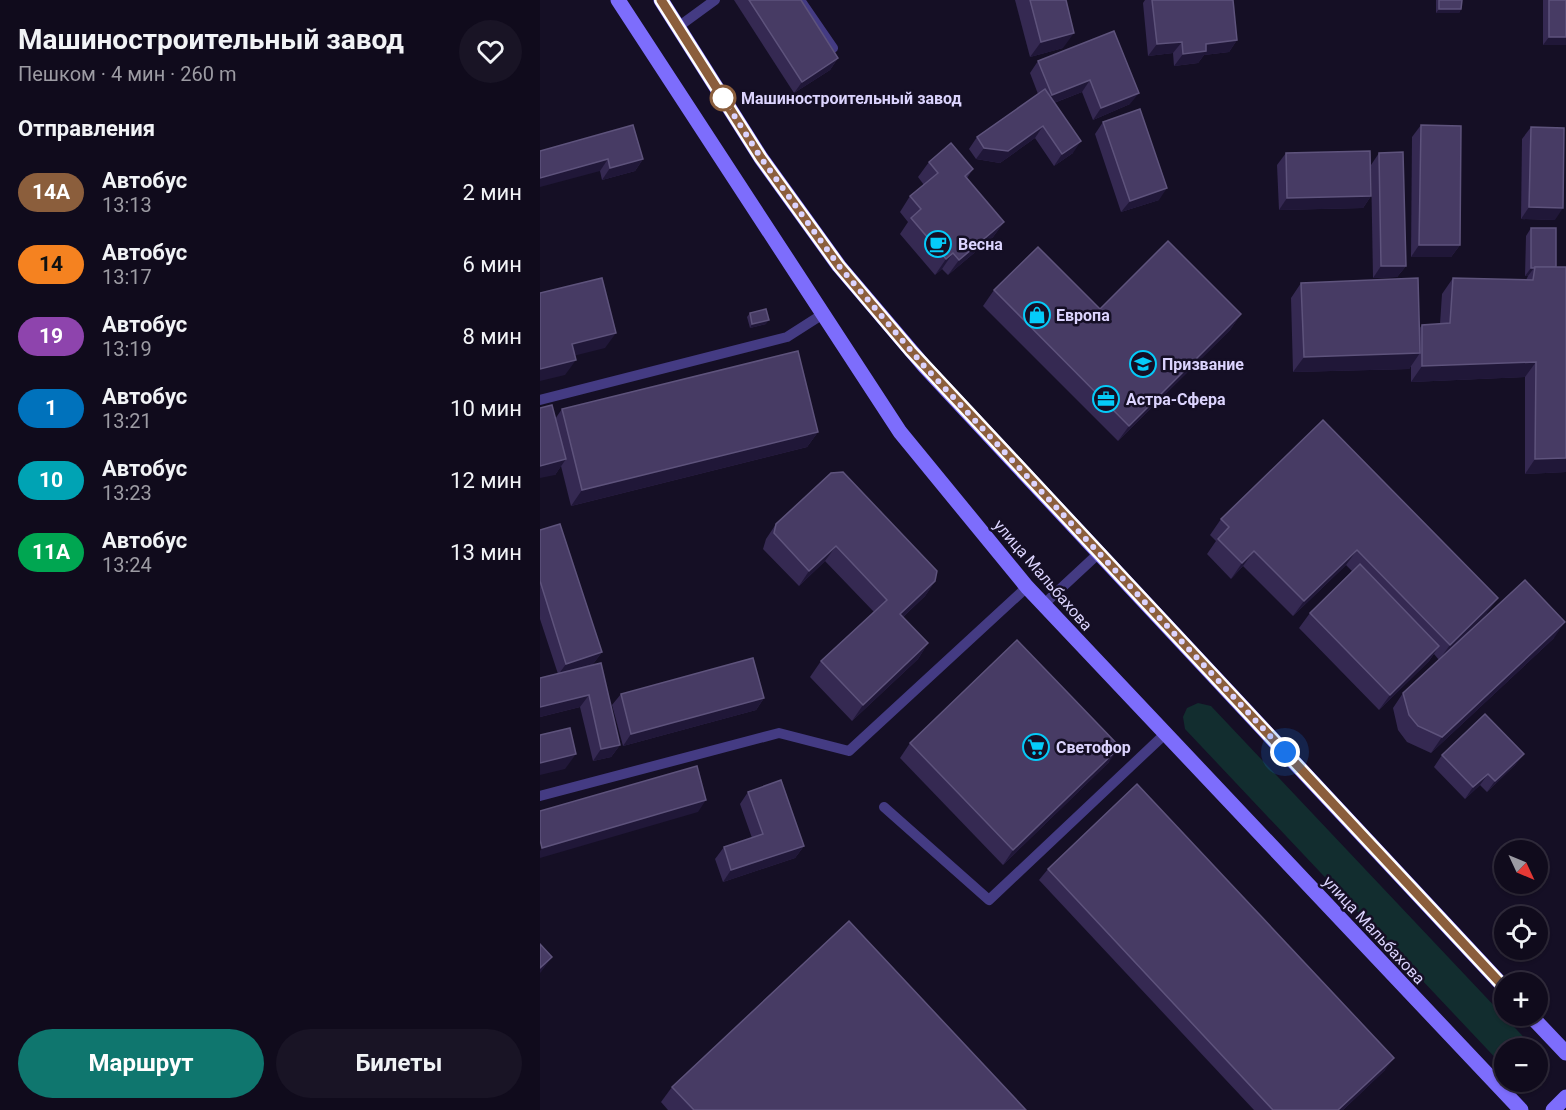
<!DOCTYPE html>
<html lang="ru">
<head>
<meta charset="utf-8">
<style>
	:root { --surface:#100b1c; --page:#191425; --text:#f1f3f6; --muted:#9c9ba3; --line:#302b3b; --accent:#0f766e }
	body { margin:0; font-family:Roboto,sans-serif; background:var(--page); color:var(--text); height:100vh; display:flex; flex-direction:column; font-size:22px; white-space:nowrap }
	* { box-sizing:border-box; margin:0 }
	p { font-size:20px; color:var(--muted) }
	.icon { flex:none; width:33px; height:33px; fill:none; stroke:currentColor; stroke-width:2; stroke-linecap:round; stroke-linejoin:round }
	.map { position:relative; flex:1; overflow:hidden }
	.details { display:flex; flex-direction:column; background:var(--surface); width:540px }
	.details>* { flex:none }
	.badge { padding:0 12px; border-radius:20px; font-size:21px; line-height:39px }
	.needle { width:39px; rotate:134deg }
	.controls { position:absolute; left:954px; top:840px; display:grid; gap:12px }
	.controls a { display:grid; place-items:center; width:54px; height:54px; border-radius:50%; background:var(--surface); box-shadow:0 2px 4px #0004,0 0 0 2px var(--line); font-size:30px }
	.you { position:absolute; width:30px; height:30px; margin:-15px; border:4px solid #fff; border-radius:50%; background:#1a73e8; box-shadow:0 0 0 9px #1a73e833 }
	.map>.badge { position:absolute; translate:-50% -50%; box-shadow:0 0 0 3px #fff }
	h2 { padding:0 18px; font-size:22px; line-height:54px }
	.round { display:grid; place-items:center; flex:none; width:63px; height:63px; border-radius:32px; background:var(--page) }
	.head { display:flex; align-items:center; justify-content:space-between; height:102px; padding:0 18px }
	h1 { font-size:28px; font-weight:700; line-height:45px }
	.button { display:flex; gap:12px; margin-top:auto; padding:12px 18px }
	.button a { flex:1; height:69px; border-radius:36px; background:var(--accent); color:#fff; font-size:24px; font-weight:700; line-height:69px; text-align:center }
	.button a+a { background:var(--page); color:var(--text) }
	ul { padding:0; list-style:none }
	li { display:flex; align-items:center; gap:18px; height:72px; padding:0 18px }
	li div { flex:1 }
	li b { display:block; font-size:22px }
	li em { font-style:normal }
	li .badge { min-width:66px; font-weight:700; text-align:center }
	main { display:flex; flex:1; min-height:0 }
	.map>svg:first-child { display:block }
	.green { fill:#122d2f }
	.lines { fill:none; stroke-linecap:round; stroke-linejoin:round }
	.lane { stroke:#443b83; stroke-width:10 }
	.secondary { stroke:#7d6dfc; stroke-width:15 }
	.wall { fill:#352952 }
	.shaded-wall { fill:#201738 }
	.building { fill:#473b64; stroke:#5e537c; stroke-width:1.5 }
	.line-casing { stroke:#fff; stroke-width:14 }
	.line { stroke:#8b5e3c; stroke-width:9 }
	.walk { stroke:#dcd4fe; stroke-width:6; stroke-dasharray:0 10.8 }
	.stop-dot { fill:#fff; stroke:#8b5e3c; stroke-width:3 }
	.labels { text-anchor:middle; dominant-baseline:central; stroke-width:5; stroke-linejoin:round; paint-order:stroke }
	.stop-label { font-size:16px; font-weight:bold; fill:#dcd4fe; stroke:#150f25; text-anchor:start }
	.poi-label { font-size:16px; font-weight:bold; fill:#dcd4fe; stroke:#150f25; text-anchor:start }
	.street-label { font-size:16px; fill:#dcd4fe; stroke:#150f25 }
</style>
</head>
<body>
<main>
<section class="details">
<div class="head"><div><h1>Машиностроительный завод</h1><p>Пешком · 4 мин · 260 m</p></div><a class="round"><svg class="icon" aria-label="heart" viewBox="0 0 24 24"><path d="M12 20l-8-8c-3-5 5-10 8-4 3-6 11-1 8 4z"/></svg></a></div>
<h2>Отправления</h2>
<ul>
<li><span class="badge" style="background:#8b5e3c;color:#fff">14А</span><div><b>Автобус</b><p>13:13</p></div><em>2 мин</em></li>
<li><span class="badge" style="background:#f58220;color:#111">14</span><div><b>Автобус</b><p>13:17</p></div><em>6 мин</em></li>
<li><span class="badge" style="background:#8e44ad;color:#fff">19</span><div><b>Автобус</b><p>13:19</p></div><em>8 мин</em></li>
<li><span class="badge" style="background:#0072bc;color:#fff">1</span><div><b>Автобус</b><p>13:21</p></div><em>10 мин</em></li>
<li><span class="badge" style="background:#00a3b4;color:#fff">10</span><div><b>Автобус</b><p>13:23</p></div><em>12 мин</em></li>
<li><span class="badge" style="background:#00a651;color:#fff">11А</span><div><b>Автобус</b><p>13:24</p></div><em>13 мин</em></li>
</ul>
<div class="button"><a>Маршрут</a><a>Билеты</a></div>
</section>
<div class="map">
<svg width="1026" height="1110" viewBox="0 0 1026 1110">
	<rect width="100%" height="100%" fill="#150f25"/>
	<!-- green -->
	<path class="green" d="M658,703L671,706L994,1048H964V1067L645,729L643,717L647,708Z"/>
	<g class="lines">
		<!-- lane -->
		<g class="lane">
			<path d="M260,0L293,48"/>
			<path d="M138,27L175,0"/>
			<path d="M0,400L247,337L283,314"/>
			<path d="M503,605L559,553"/>
			<path d="M0,796L239,733L309,751L487,587"/>
			<path d="M344,807L449,900L625,734"/>
		</g>
		<!-- secondary -->
		<g class="secondary">
			<path d="M78,0L360,432L487,587L981,1110"/>
			<path d="M121,0L221,158L299,266L385,367L964,987"/>
			<path d="M991,1016L1026,1053"/>
			<path d="M1013,1110L1026,1097"/>
		</g>
	</g>
	<!-- wall -->
	<g class="wall">
		<path d="M194,0H261L298,58L290,70L254,93Z"/>
		<path d="M475,0H526L523,48L490,57Z"/>
		<path d="M605,0H612L697,40L689,52L664,55L658,63L634,66L633,53L608,56L603,3Z"/>
		<path d="M896,0H922L921,9L919,13H896Z"/>
		<rect x="1003" y="0" width="23" height="45"/>
		<path d="M574,31L590,104L553,120L542,92L514,103L533,153L514,166L495,138L460,163L436,159L429,149L437,137L498,94L490,73L498,61Z"/>
		<path d="M563,122L619,200L581,212L555,134Z"/>
		<path d="M881,125L920,245L911,257H871L872,137Z"/>
		<path d="M991,127L1015,220L981,219L982,139Z"/>
		<path d="M0,151L103,159L95,171L62,180L60,171Z"/>
		<path d="M746,153L831,196L823,208L739,210L737,165Z"/>
		<path d="M839,153L866,266L857,277L833,278L831,165Z"/>
		<path d="M389,162L433,169L427,178L464,222L453,237L408,275L402,269L395,275L360,234L368,222L360,212L370,196L384,185L378,177Z"/>
		<path d="M991,228L1016,267H1026V472L985,474V377L871,382V366L869,369L753,372L751,298L761,283L879,329L882,325L900,324L902,294L913,278L986,280L988,276H985L986,236Z"/>
		<path d="M454,290L560,309L701,314L690,330L578,441L443,306Z"/>
		<path d="M210,313L226,324L210,328L207,317Z"/>
		<path d="M22,409L278,432L267,447L31,506L21,466L15,475V419Z"/>
		<path d="M783,420L947,613L911,648L1014,638L891,753L867,742L858,730L853,708L863,693L899,660L894,654L889,661L839,710L759,628L770,613L812,571L806,565L753,616L703,566L691,579L667,554L676,541L670,535L681,519Z"/>
		<path d="M236,524L395,581L385,596L363,617L388,643L378,659L312,721L270,677L281,661L334,612L285,561L259,586L223,549L226,539Z"/>
		<path d="M0,530L62,652L53,664L41,668L80,745L71,757L53,761L40,707L0,717V678L18,674L0,619Z"/>
		<path d="M81,694L224,698L216,710L83,746L72,705Z"/>
		<path d="M370,743L569,762L463,865L360,758Z"/>
		<path d="M984,754L975,765L947,792L940,785L925,799L894,767L902,755Z"/>
		<path d="M208,792L264,846L255,858L183,882L175,859L184,847L212,838L200,804Z"/>
		<path d="M508,869L845,1070L803,1110H714L499,880Z"/>
		<path d="M132,1087L486,1110H128L121,1102Z"/>
	</g>
	<!-- shaded-wall -->
	<g class="shaded-wall">
		<path d="M899,9H921L919,13H896Z"/>
		<path d="M534,33L523,48L490,57L501,42Z"/>
		<path d="M1009,37H1026V45H1003Z"/>
		<path d="M697,40L689,52L664,55L658,63L634,66L643,54L666,44Z"/>
		<path d="M642,42L633,53L608,56L617,44Z"/>
		<path d="M298,58L290,70L254,93L262,82Z"/>
		<path d="M550,80L542,92L503,107L512,95Z"/>
		<path d="M599,93L590,104L553,120L561,108Z"/>
		<path d="M503,126L495,138L460,163L436,159L444,148Z"/>
		<path d="M541,141L533,153L514,166L522,154Z"/>
		<path d="M68,159L60,171L0,187V178Z"/>
		<path d="M103,159L95,171L62,180L70,168Z"/>
		<path d="M627,188L619,200L581,212L590,201Z"/>
		<path d="M831,196L823,208L739,210L747,198Z"/>
		<path d="M989,207L1023,208L1015,220L981,219Z"/>
		<path d="M464,222L453,237L408,275L419,260Z"/>
		<path d="M879,245H920L911,257H871Z"/>
		<path d="M413,253L402,269L395,275L406,259Z"/>
		<path d="M841,266H866L857,277L833,278Z"/>
		<path d="M991,268H994L988,276H985Z"/>
		<path d="M701,314L690,330L578,441L589,426Z"/>
		<path d="M229,320L226,324L210,328L212,324Z"/>
		<path d="M76,333L65,348L21,359L32,344Z"/>
		<path d="M880,353L869,369L753,372L764,357Z"/>
		<path d="M36,360L25,375L0,381V369Z"/>
		<path d="M996,362L985,377L871,382L882,366Z"/>
		<path d="M278,432L267,447L31,506L42,490Z"/>
		<path d="M1026,458V472L985,474L995,459Z"/>
		<path d="M26,459L15,475L0,478V466Z"/>
		<path d="M296,546L285,561L259,586L269,571Z"/>
		<path d="M817,550L806,565L753,616L764,601Z"/>
		<path d="M714,551L703,566L691,579L702,563Z"/>
		<path d="M395,581L385,596L350,629L360,614Z"/>
		<path d="M958,598L947,613L899,660L910,645Z"/>
		<path d="M1025,622L1014,638L891,753L902,737Z"/>
		<path d="M388,643L378,659L312,721L323,705Z"/>
		<path d="M899,646L889,661L839,710L850,695Z"/>
		<path d="M62,652L53,664L18,675L26,664Z"/>
		<path d="M49,695L40,707L0,717V707Z"/>
		<path d="M224,698L216,710L83,746L91,734Z"/>
		<path d="M80,745L71,757L53,761L61,749Z"/>
		<path d="M580,747L569,762L463,865L473,850Z"/>
		<path d="M36,754L25,769L0,775V763Z"/>
		<path d="M984,754L975,765L947,792L955,781Z"/>
		<path d="M948,774L940,785L925,799L933,787Z"/>
		<path d="M166,800L158,812L0,858V851L2,848Z"/>
		<path d="M264,846L255,858L183,882L191,870Z"/>
		<path d="M12,957L1,972L0,973V968Z"/>
		<path d="M854,1058L845,1070L803,1110H798Z"/>
	</g>
	<!-- building -->
	<g class="building">
		<path d="M209,0H261L298,58L262,82Z"/>
		<path d="M490,0H526L534,33L501,42Z"/>
		<path d="M612,0H693L697,40L666,44V51L643,54L642,42L617,44Z"/>
		<path d="M899,0H922L921,9H899Z"/>
		<rect x="1009" y="0" width="17" height="37"/>
		<path d="M574,31L599,93L561,108L550,80L512,95L498,61Z"/>
		<path d="M505,89L541,141L522,154L503,126L468,151L444,148L437,137Z"/>
		<path d="M600,109L627,188L590,201L563,122Z"/>
		<path d="M93,125L103,159L70,168L68,159L0,178V151Z"/>
		<path d="M881,125L921,126L920,245H879Z"/>
		<path d="M991,127L1024,128L1023,208L989,207Z"/>
		<path d="M411,143L433,169L425,176L464,222L419,260L413,253L406,259L371,218L381,209L370,196L398,173L389,162Z"/>
		<path d="M830,151L831,196L747,198L746,153Z"/>
		<path d="M863,152L866,266H841L839,153Z"/>
		<path d="M991,228H1016V267H995L994,268H991Z"/>
		<path d="M628,241L701,314L589,426L454,290L498,247L560,309Z"/>
		<path d="M995,267H1026V458L995,459L996,362L882,366V325L910,323L913,278L993,280Z"/>
		<path d="M62,278L76,333L32,344L36,360L0,369V293Z"/>
		<path d="M878,278L880,353L764,357L761,283Z"/>
		<path d="M226,309L229,320L212,324L210,313Z"/>
		<path d="M258,351L278,432L42,490L22,409Z"/>
		<path d="M12,405L26,459L0,466V408Z"/>
		<path d="M783,420L958,598L910,645L817,550L764,601L714,551L702,563L678,539L689,527L681,519Z"/>
		<path d="M303,472L397,571L395,581L360,614L388,643L323,705L281,661L347,600L296,546L269,571L234,533L236,524L291,473Z"/>
		<path d="M20,524L62,652L26,664L0,581V530Z"/>
		<path d="M820,564L899,646L850,695L770,613Z"/>
		<path d="M985,580L1025,622L902,737L878,726L869,715L863,693Z"/>
		<path d="M477,640L580,747L473,850L370,743Z"/>
		<path d="M213,658L224,698L91,734L81,694Z"/>
		<path d="M61,663L80,745L61,749L49,695L0,707V678Z"/>
		<path d="M945,714L984,754L955,781L948,774L933,787L902,755Z"/>
		<path d="M30,728L36,754L0,763V735Z"/>
		<path d="M157,766L166,800L2,848L0,840V811Z"/>
		<path d="M241,780L264,846L191,870L184,847L223,834L208,792Z"/>
		<path d="M597,784L854,1058L798,1110H733L508,869Z"/>
		<path d="M309,921L486,1110H154L132,1087Z"/>
		<path d="M0,944L12,957L0,968Z"/>
	</g>
	<g class="lines">
		<defs>
			<path id="line" d="M121,0L221,158L299,266L371,351L964,987"/>
		</defs>
		<!-- line casing -->
		<use href="#line" class="line-casing"/>
		<!-- line -->
		<use href="#line" class="line"/>
		<!-- walk -->
		<path class="walk" d="M183,98L221,158L299,266L385,367L745,752"/>
	</g>
	<!-- icons -->
	<defs>
		<symbol id="cafe-ring" viewBox="-11 -11 22 22"><circle r="9.5" fill="#150f25" stroke="#05cbf9" stroke-width="1.5"/><path d="M-5.5-4.5H6V0H3Q3 3.5 0 3.5H-2.5Q-5.5 3.5-5.5 0ZM3-3.2v2h1.7v-2ZM-6 4.5H4V6H-6Z" fill="#05cbf9"/></symbol>
		<symbol id="shop-ring" viewBox="-11 -11 22 22"><circle r="9.5" fill="#150f25" stroke="#05cbf9" stroke-width="1.5"/><path d="M-5-2.5h2.3a2.7 3.5 0 0 1 5.4 0H5L5.5 6h-11ZM-1.5-2.5h3a1.5 2.3 0 0 0-3 0Z" fill="#05cbf9"/></symbol>
		<symbol id="university-ring" viewBox="-11 -11 22 22"><circle r="9.5" fill="#150f25" stroke="#05cbf9" stroke-width="1.5"/><path d="M0-5L7-2L0 1L-7-2ZM-4 1L0 2.5L4 1V4Q0 6-4 4Z" fill="#05cbf9"/></symbol>
		<symbol id="office-ring" viewBox="-11 -11 22 22"><circle r="9.5" fill="#150f25" stroke="#05cbf9" stroke-width="1.5"/><path d="M-6-3h4V-5.5h4V-3h4V5H-6ZM-1-4.5V-3h2v-1.5ZM-6 0V1H6V0Z" fill="#05cbf9"/></symbol>
		<symbol id="supermarket-ring" viewBox="-11 -11 22 22"><circle r="9.5" fill="#150f25" stroke="#05cbf9" stroke-width="1.5"/><path d="M-6-5.5h2.5l.6 2H6L4.5 2H-2.5L-4.4-4H-6ZM-1.5 3.2a1.3 1.3 0 1 0 .1 0ZM3 3.2a1.3 1.3 0 1 0 .1 0Z" fill="#05cbf9"/></symbol>
	</defs>
	<g fill-rule="evenodd">
		<use href="#cafe-ring" x="383" y="229" width="30" height="30"/>
		<use href="#shop-ring" x="482" y="300" width="30" height="30"/>
		<use href="#university-ring" x="588" y="349" width="30" height="30"/>
		<use href="#office-ring" x="551" y="384" width="30" height="30"/>
		<use href="#supermarket-ring" x="481" y="732" width="30" height="30"/>
	</g>
	<!-- markers -->
	<circle class="stop-dot" cx="183" cy="98" r="12"/>
	<g class="labels">
		<!-- stop labels -->
		<g class="stop-label">
			<text x="201" y="98">Машиностроительный завод</text>
		</g>
		<!-- poi labels -->
		<g class="poi-label">
			<text x="418" y="244">Весна</text>
			<text x="516" y="315">Европа</text>
			<text x="622" y="364">Призвание</text>
			<text x="586" y="399">Астра-Сфера</text>
			<text x="516" y="747">Светофор</text>
		</g>
		<!-- street labels -->
		<g class="street-label">
			<text transform="translate(503 575) rotate(49)">улица Мальбахова</text>
			<text transform="translate(834 930) rotate(47)">улица Мальбахова</text>
		</g>
	</g>
</svg>
<div class="controls">
<a><svg class="needle" viewBox="-14 -14 28 28"><path d="M0-13l5 13h-10z" fill="#e53935"/><path d="M0 13l5-13h-10z" fill="#9c9ba3"/></svg></a>
<a><svg class="icon" aria-label="locate" viewBox="0 0 24 24"><circle cx="12" cy="12" r="6"/><path d="M12 2v4M12 18v4M2 12h4M18 12h4"/></svg></a>
<a>+</a>
<a>−</a>
</div>
<div class="you" style="left:745px;top:752px"></div>
</div>
</main>
</body>
</html>
